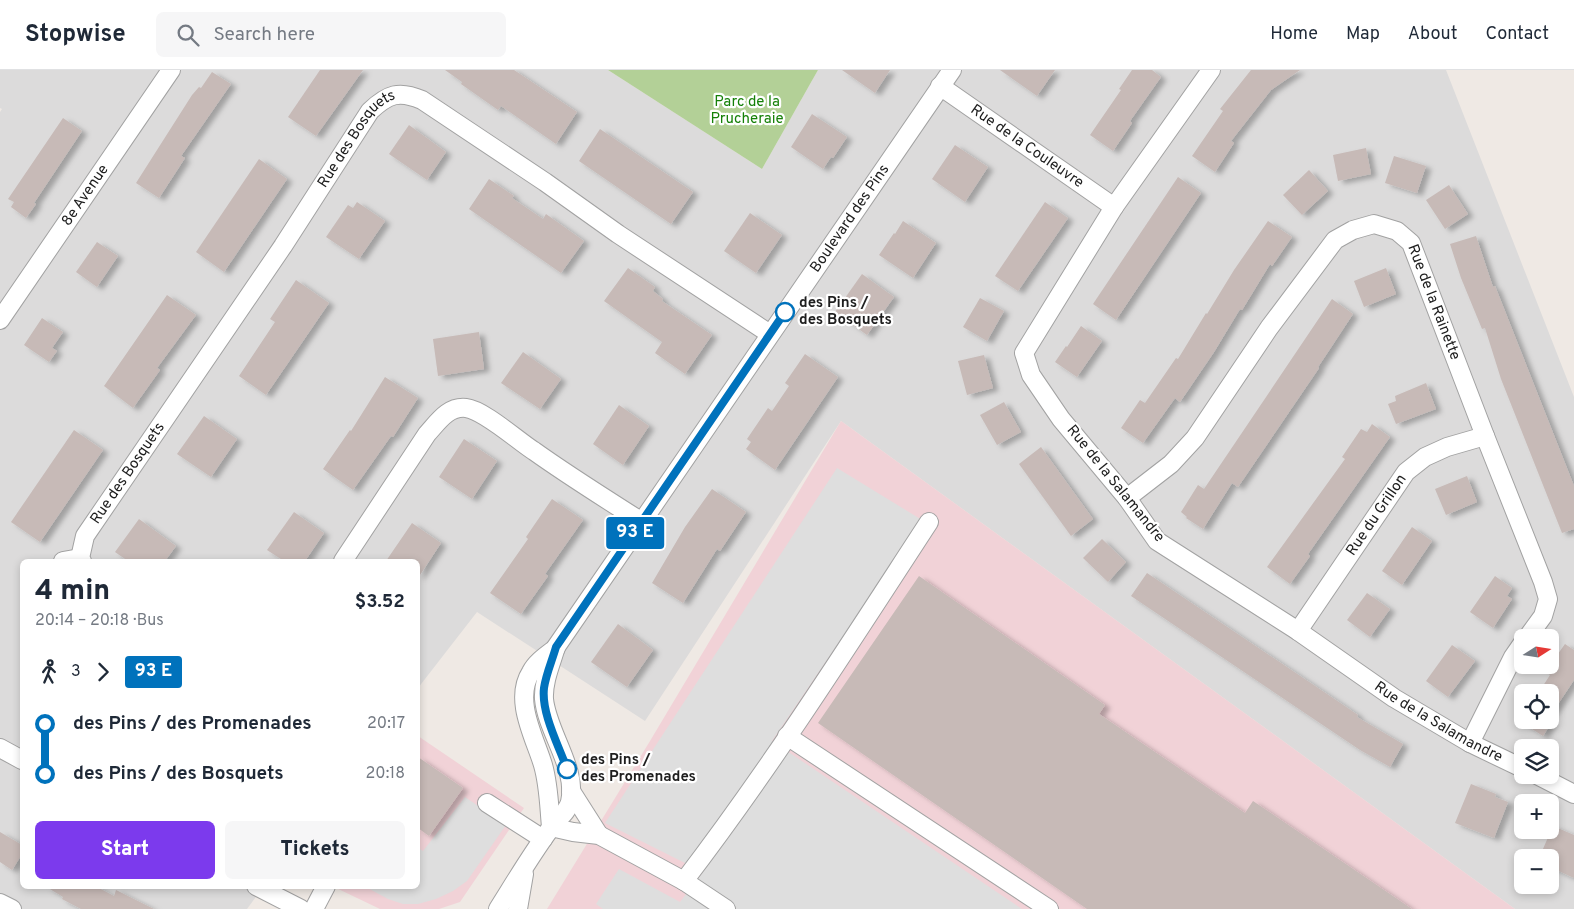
<!DOCTYPE html>
<html lang="en">
<head>
<meta charset="utf-8">
<style>
	:root { --surface:#fff; --page:#f6f6f7; --text:#1f2937; --muted:#747a83; --line:#e0e1e3; --accent:#7c3aed }
	body { margin:0; font-family:Overpass,sans-serif; background:var(--page); color:var(--text); height:100vh; display:flex; flex-direction:column; font-size:19px; white-space:nowrap }
	* { box-sizing:border-box; margin:0 }
	p { font-size:16px; color:var(--muted) }
	.icon { flex:none; width:28px; height:28px; fill:none; stroke:currentColor; stroke-width:2; stroke-linecap:round; stroke-linejoin:round }
	.map { position:relative; flex:1; overflow:hidden }
	.details { position:absolute; left:20px; top:489px; width:400px; height:330px; display:flex; flex-direction:column; background:var(--surface); border-radius:8px; box-shadow:0 2px 8px #0003 }
	.details>* { flex:none }
	.badge { padding:0 10px; border-radius:4px; font-size:18px; line-height:32px }
	.needle { width:32px; rotate:78deg }
	.buttons { position:absolute; left:1514px; top:559px; display:grid; gap:10px }
	.buttons a { display:grid; place-items:center; width:45px; height:45px; border-radius:8px; background:var(--surface); box-shadow:0 2px 8px #0003; font-size:25px }
	.map>.badge { position:absolute; translate:-50% -50%; box-shadow:0 0 0 2px #fff }
	.legs { display:flex; align-items:center; gap:8px; height:55px; padding:0 15px; font-size:16px }
	.legs p { margin-inline-start:auto }
	.summary { display:flex; align-items:center; justify-content:space-between; height:85px; padding:0 15px }
	h1 { font-size:28px; font-weight:800; line-height:38px }
	.primary-button { display:flex; gap:10px; margin-top:auto; padding:10px 15px }
	.primary-button a { flex:1; height:58px; border-radius:8px; background:var(--accent); color:#fff; font-size:20px; font-weight:800; line-height:58px; text-align:center }
	.primary-button a+a { background:var(--page); color:var(--text) }
	ul { padding:0 15px; list-style:none }
	li { display:flex; align-items:center; gap:18px; height:50px; font-size:19px }
	li i { display:grid; place-items:center; width:8px; height:100%; margin:0 6px; background:currentColor }
	li i::after { content:''; width:12px; height:12px; margin:-6px; border:4px solid; border-radius:50%; background:var(--surface) }
	li p { margin-inline-start:auto }
	li:first-child i { background:linear-gradient(#0000 50%,currentColor 0) }
	li:last-child i { background:linear-gradient(currentColor 50%,#0000 0) }
	header { display:flex; align-items:center; gap:30px; box-sizing:border-box; height:70px; padding:0 25px; background:var(--surface); border-bottom:1px solid var(--line) }
	header strong { font-size:24px }
	nav { display:flex; gap:28px; margin-inline-start:auto; font-size:18px }
	.search { width:350px; height:45px; background:var(--page); display:flex; align-items:center; gap:12px; box-sizing:border-box; padding:0 18px; border-radius:8px; color:var(--muted); font-size:19px }
	.map>svg:first-child { display:block }
	.residential { fill:#dcdbdb; fill-rule:evenodd }
	.commercial { fill:#f1d2d7 }
	.forest { fill:#b3d097 }
	.parking { fill:#dedede }
	.building { fill:#c7bab7; filter:url(#shadow) }
	.lines { fill:none; stroke-linecap:round; stroke-linejoin:round }
	.minor-casing { stroke:#a2a2a2; stroke-width:20 }
	.minor { stroke:#fff; stroke-width:18 }
	.line-1-casing { stroke:#fff; stroke-width:11 }
	.line-1 { stroke:#0072bc; stroke-width:8 }
	.stop-1-dot { fill:#fff; stroke:#0072bc; stroke-width:2.5 }
	.labels { text-anchor:middle; dominant-baseline:central; stroke-width:4.5; stroke-linejoin:round; paint-order:stroke }
	.park-label { font-size:15px; fill:#158008; stroke:#fff }
	.street-label { font-size:15px; fill:#1e1e1e; stroke:#fff }
	.stop-label { font-size:15px; font-weight:bold; fill:#1e1e1e; stroke:#fff; text-anchor:start }
</style>
</head>
<body>
<header>
<strong>Stopwise</strong>
<div class="search"><svg class="icon" aria-label="search" viewBox="0 0 24 24"><circle cx="10" cy="10" r="6"/><path d="M15 15l6 6"/></svg>Search here</div>
<nav><a>Home</a><a>Map</a><a>About</a><a>Contact</a></nav>
</header>
<div class="map">
<svg width="1574" height="839" viewBox="0 0 1574 839">
	<defs>
		<filter id="shadow"><feDropShadow dx="5.5" dy="3" stdDeviation="2.5" flood-color="#0004"/></filter>
	</defs>
	<rect width="100%" height="100%" fill="#efe9e4"/>
	<!-- residential -->
	<path class="residential" d="M0,0H608L762,99L818,0H1446L1574,327V839H1515L841,351L645,651L477,542L418,618V491H22V816H264L247,839H0V42L2,39L0,38ZM1522,568H1550V595H1522ZM1522,622H1550V650H1522ZM1522,678H1550V705H1522ZM1522,732H1550V760H1522ZM1522,788H1550V815H1522Z"/>
	<!-- commercial -->
	<g class="commercial">
		<path d="M841,351L1515,839H547L650,671Z"/>
		<path d="M418,666L524,738L460,832L439,839H380L332,816H418Z"/>
	</g>
	<!-- forest -->
	<path class="forest" d="M608,0H818L762,99Z"/>
	<!-- parking -->
	<g class="parking">
		<path d="M837,398L922,450L772,671L1022,839H603L596,834L619,799L680,832L703,802L605,753Z"/>
		<path d="M465,727L506,755L467,811L453,821L436,829L418,834H403L388,829L364,816H418V778L423,781Z"/>
	</g>
	<!-- building -->
	<g class="building">
		<path d="M320,0H363L316,66L288,47Z"/>
		<path d="M445,0H514L577,42L556,74L501,36L498,40L461,14L462,12Z"/>
		<path d="M842,0H890L875,23Z"/>
		<path d="M1000,0H1055L1037,26Z"/>
		<path d="M1132,0H1152L1161,7L1130,51L1132,53L1113,81L1090,65L1121,20L1119,19Z"/>
		<path d="M1251,0H1300L1271,20L1231,71L1234,73L1215,102L1192,86L1223,41L1220,39Z"/>
		<path d="M212,2L231,14L181,86L185,88L159,128L136,113L192,25L199,17L201,18Z"/>
		<path d="M812,44L847,67L833,88L831,87L823,99L791,77Z"/>
		<path d="M63,48L82,61L34,133L36,134L26,148L11,137L14,132L8,129Z"/>
		<path d="M409,55L446,82L427,110L389,84Z"/>
		<path d="M600,59L693,122L671,154L579,91Z"/>
		<path d="M955,75L988,97L965,132L932,109Z"/>
		<path d="M1366,78L1371,104L1338,111L1333,85Z"/>
		<path d="M1394,86L1426,96L1417,123L1385,113Z"/>
		<path d="M259,89L287,109L224,202L196,182Z"/>
		<path d="M1309,100L1328,121L1302,145L1283,125Z"/>
		<path d="M1178,107L1201,123L1116,250L1093,234Z"/>
		<path d="M489,109L514,126L512,128L543,149L546,144L584,171L561,203L469,139Z"/>
		<path d="M1449,115L1468,144L1445,159L1426,130Z"/>
		<path d="M357,132L385,151L359,189L326,167L348,135L353,138Z"/>
		<path d="M1045,132L1068,148L1018,221L995,206Z"/>
		<path d="M750,143L782,165L756,203L724,181Z"/>
		<path d="M903,151L936,173L913,208L879,185L894,163L895,164Z"/>
		<path d="M1268,151L1292,167L1272,196L1270,194L1242,240L1240,239L1214,282L1180,332L1175,328L1143,373L1121,358L1140,330L1145,333L1176,288L1178,289L1206,243L1207,244L1234,200Z"/>
		<path d="M1476,166L1493,217L1495,216L1574,416V459L1562,463L1501,309L1485,258L1482,259L1461,208L1450,174Z"/>
		<path d="M97,172L118,186L97,217L76,202Z"/>
		<path d="M628,198L655,217L653,221L663,229L662,231L712,265L685,304L655,283L662,272L604,231Z"/>
		<path d="M1386,198L1396,224L1364,237L1354,211Z"/>
		<path d="M862,204L894,227L867,265L835,242Z"/>
		<path d="M296,210L329,233L266,325L239,306L275,252L270,249Z"/>
		<path d="M167,225L196,245L157,298L160,300L133,338L104,316Z"/>
		<path d="M980,228L1004,241L987,271L963,257Z"/>
		<path d="M1332,229L1353,244L1318,297L1319,298L1238,417L1232,413L1203,459L1186,448L1187,447L1181,442L1198,415L1204,419Z"/>
		<path d="M42,248L63,262L52,278L57,281L49,292L24,275Z"/>
		<path d="M1081,256L1102,271L1077,307L1055,292L1066,276L1067,277Z"/>
		<path d="M479,262L484,299L438,306L433,269Z"/>
		<path d="M523,282L561,309L540,339L501,313Z"/>
		<path d="M805,284L838,307L775,400L746,379L751,372L747,369L768,338L772,341L789,316L785,313Z"/>
		<path d="M984,285L993,318L967,325L958,291Z"/>
		<path d="M385,307L418,328L393,367L391,366L353,420L323,399L350,360L351,361Z"/>
		<path d="M1426,313L1436,339L1396,354L1388,334L1396,331L1395,326Z"/>
		<path d="M1004,332L1021,362L997,375L980,345Z"/>
		<path d="M619,335L649,356L623,395L593,374Z"/>
		<path d="M204,346L237,369L211,407L177,384Z"/>
		<path d="M1372,354L1390,367L1308,484L1310,486L1290,514L1267,497L1345,389L1342,387L1361,359L1367,362Z"/>
		<path d="M74,360L103,380L40,472L11,452Z"/>
		<path d="M464,369L497,391L472,429L439,407Z"/>
		<path d="M1041,377L1093,449L1071,466L1019,394Z"/>
		<path d="M1467,406L1477,432L1446,445L1435,419Z"/>
		<path d="M712,419L746,442L720,481L717,479L683,533L652,513L685,457Z"/>
		<path d="M552,429L583,450L545,504L548,506L521,544L490,523L528,469L526,467Z"/>
		<path d="M294,442L324,463L305,491H284L267,480Z"/>
		<path d="M139,449L176,476L165,491H128L115,482Z"/>
		<path d="M412,453L441,473L418,508V491H386Z"/>
		<path d="M1412,457L1432,471L1402,515L1382,501Z"/>
		<path d="M1102,469L1126,492L1108,512L1083,488Z"/>
		<path d="M1147,503L1330,626L1358,645L1357,647L1403,674L1390,697L1360,680L1131,526Z"/>
		<path d="M919,506L1105,635L1099,644L1245,743L1253,731L1412,839H1087L818,653Z"/>
		<path d="M1495,506L1512,518L1507,526L1512,529L1493,558L1470,542Z"/>
		<path d="M1367,523L1390,539L1370,567L1347,550Z"/>
		<path d="M618,554L653,580L627,617L591,592Z"/>
		<path d="M1565,574L1574,580V610L1550,646V622H1539L1550,605L1545,602Z"/>
		<path d="M1452,575L1475,591L1448,627L1426,611Z"/>
		<path d="M1518,650H1553L1543,666Z"/>
		<path d="M418,687L463,718L429,766L418,758Z"/>
		<path d="M1471,714L1496,724L1495,727L1508,732L1494,768L1455,753Z"/>
		<path d="M1553,756L1574,765V808L1550,797V788H1539Z"/>
		<path d="M0,762L22,775V784L12,800L0,792Z"/>
		<path d="M45,816H95L114,826L116,820L154,839H81L62,829L63,827Z"/>
	</g>
	<g class="lines">
		<defs>
			<g id="minor">
				<path id="s1" d="M1211,0L1114,137L1024,283L1031,305L1061,349L1127,428L1157,471L1298,561L1394,628L1470,673L1522,698"/>
				<path id="s2" d="M940,16L1114,137"/>
				<path id="s3" d="M0,250L171,0"/>
				<path id="s4" d="M1127,428L1171,394L1195,368L1269,258L1335,170L1353,160L1374,154L1397,161L1411,173L1485,366L1543,512L1548,529L1543,546L1527,568"/>
				<path d="M63,491L80,488"/>
				<path id="s5" d="M82,491L80,488L85,466L283,176L370,41C388,24 399,20 422,30L545,112L618,164L770,264"/>
				<path d="M343,491L427,364C438,352 448,336 466,338C484,340 518,371 534,381C569,406 606,429 642,452"/>
				<path id="s6" d="M1298,561L1406,402L1425,387L1447,377L1485,366"/>
				<path d="M787,666L1049,839"/>
				<path d="M1470,673L1513,587L1522,574"/>
				<path d="M0,678L22,690"/>
				<path d="M1537,705L1574,724"/>
				<path d="M571,721L599,765"/>
				<path d="M487,733L543,769"/>
				<path d="M551,757L573,762L599,765L684,811L726,839"/>
				<path d="M551,757C549,736 549,716 543,695C535,668 513,630 531,602C536,592 547,585 556,578"/>
				<path d="M684,811C772,696 850,573 929,452"/>
				<path d="M256,816L301,839"/>
				<path d="M0,833L12,839"/>
				<path d="M314,839L326,816"/>
				<path id="s7" d="M498,839C515,812 531,785 550,759C556,749 567,744 570,732C578,699 547,662 544,629C543,612 551,594 556,577L952,0"/>
				<path d="M518,839L524,804"/>
			</g>
		</defs>
		<!-- minor casing -->
		<use href="#minor" class="minor-casing"/>
		<!-- minor -->
		<use href="#minor" class="minor"/>
	</g>
	<g class="lines">
		<defs>
			<path id="line-1" d="M567,699C559,676 541,643 544,618C546,604 552,591 556,577L785,242"/>
		</defs>
		<!-- line-1 casing -->
		<use href="#line-1" class="line-1-casing"/>
		<!-- line-1 -->
		<use href="#line-1" class="line-1"/>
	</g>
	<!-- markers -->
	<g class="stop-1-dot">
		<circle cx="785" cy="242" r="9"/>
		<circle cx="567" cy="699" r="9"/>
	</g>
	<g class="labels">
		<!-- park labels -->
		<g class="park-label">
			<text x="747" y="32">Parc de la<tspan x="747" dy="17">Prucheraie</tspan></text>
		</g>
		<!-- street labels -->
		<g class="street-label">
			<text stroke="none"><textPath href="#s5" startOffset="508">Rue des Bosquets</textPath></text>
			<text stroke="none"><textPath href="#s2" startOffset="106">Rue de la Couleuvre</textPath></text>
			<text stroke="none"><textPath href="#s3" startOffset="151">8e Avenue</textPath></text>
			<text stroke="none"><textPath href="#s7" startOffset="810">Boulevard des Pins</textPath></text>
			<text stroke="none"><textPath href="#s4" startOffset="482">Rue de la Rainette</textPath></text>
			<text stroke="none"><textPath href="#s5" startOffset="102">Rue des Bosquets</textPath></text>
			<text transform="translate(1115 414) rotate(51)">Rue de la Salamandre</text>
			<text stroke="none"><textPath href="#s6" startOffset="140">Rue du Grillon</textPath></text>
			<text stroke="none"><textPath href="#s1" startOffset="906">Rue de la Salamandre</textPath></text>
		</g>
		<!-- stop labels -->
		<g class="stop-label">
			<text x="799" y="233">des Pins /<tspan x="799" dy="17">des Bosquets</tspan></text>
			<text x="581" y="690">des Pins /<tspan x="581" dy="17">des Promenades</tspan></text>
		</g>
	</g>
</svg>
<div class="buttons">
<a><svg class="needle" viewBox="-14 -14 28 28"><path d="M0-13l5 13h-10z" fill="#e53935"/><path d="M0 13l5-13h-10z" fill="#747a83"/></svg></a>
<a><svg class="icon" aria-label="locate" viewBox="0 0 24 24"><circle cx="12" cy="12" r="6"/><path d="M12 2v4M12 18v4M2 12h4M18 12h4"/></svg></a>
<a><svg class="icon" aria-label="layers" viewBox="0 0 24 24"><path d="M12 4l9 5-9 5-9-5zM3 14l9 5 9-5"/></svg></a>
<a>+</a>
<a>−</a>
</div>
<b class="badge" style="left:635px;top:463px;background:#0072bc;color:#fff">93 E</b>
<section class="details">
<div class="summary"><div><h1>4 min</h1><p>20:14 – 20:18 · Bus</p></div><b>$3.52</b></div>
<div class="legs"><svg class="icon" aria-label="walk" viewBox="0 0 24 24"><circle cx="13" cy="4" r="2"/><path d="M13 8l-2 6 4 7M11 14l-3 7M7 12l3-4h3l4 4"/></svg>3<svg class="icon" aria-label="forward" viewBox="0 0 24 24"><path d="M9 5l7 7-7 7"/></svg><b class="badge" style="background:#0072bc;color:#fff">93 E</b></div>
<ul>
<li><i style="color:#0072bc"></i><b>des Pins / des Promenades</b><p>20:17</p></li>
<li><i style="color:#0072bc"></i><b>des Pins / des Bosquets</b><p>20:18</p></li>
</ul>
<div class="primary-button"><a>Start</a><a>Tickets</a></div>
</section>
</div>
</body>
</html>
